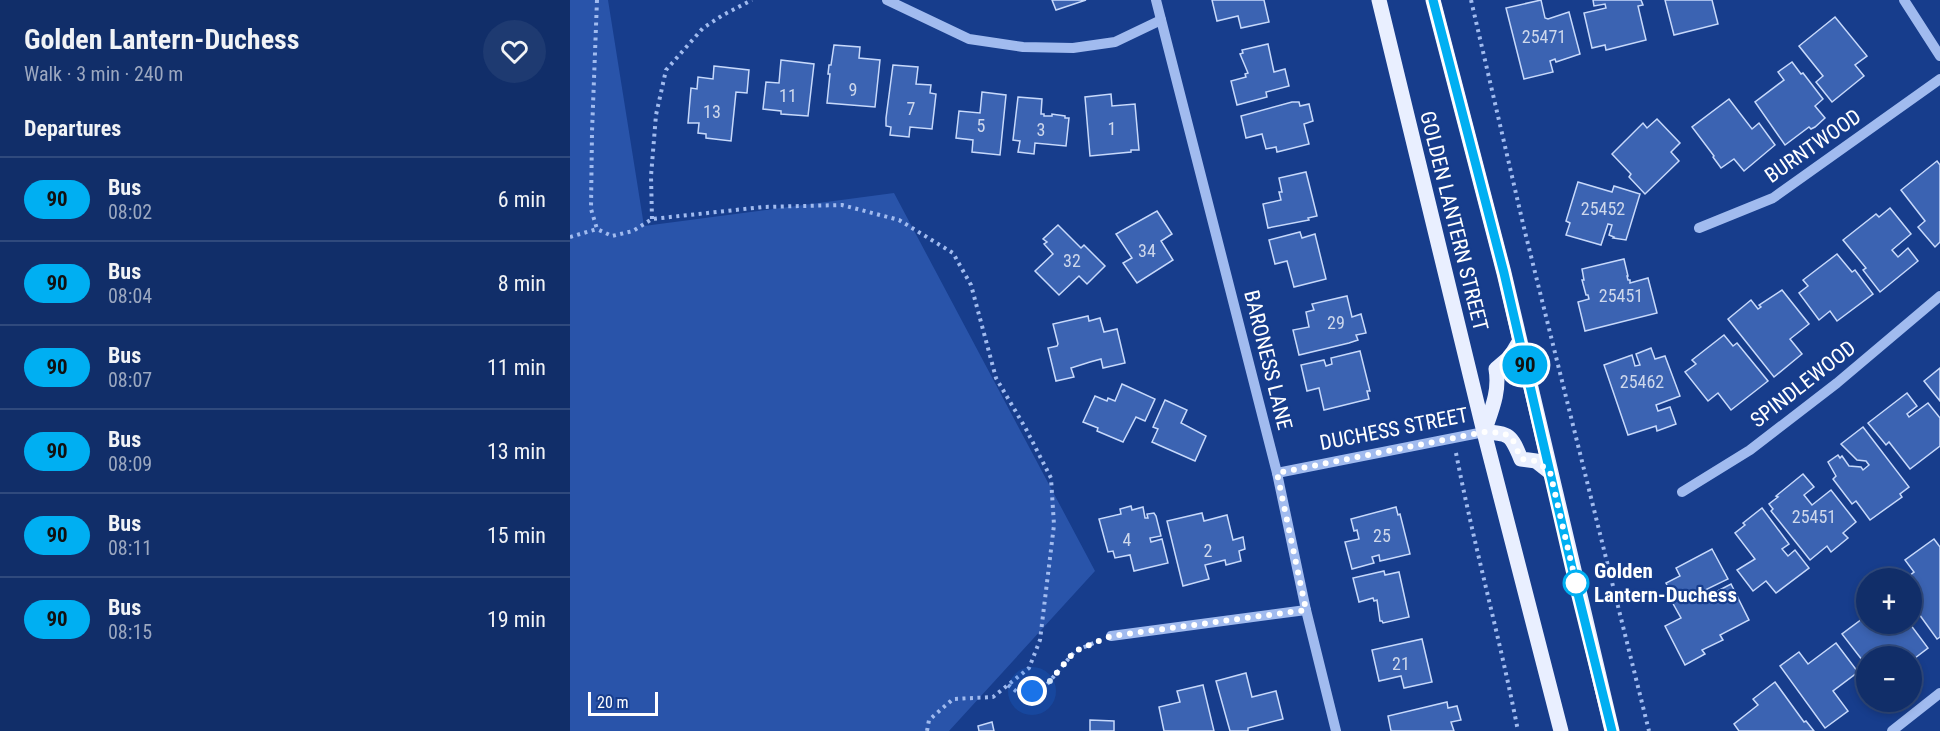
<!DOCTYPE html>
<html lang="en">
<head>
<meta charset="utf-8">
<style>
	:root { --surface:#112e69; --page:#1e3a71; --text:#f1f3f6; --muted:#9ca8c0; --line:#304a7d }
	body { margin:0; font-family:"Roboto Condensed",sans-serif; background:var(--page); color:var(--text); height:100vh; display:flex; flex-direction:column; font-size:22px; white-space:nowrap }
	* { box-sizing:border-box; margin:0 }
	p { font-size:20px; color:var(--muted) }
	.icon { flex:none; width:33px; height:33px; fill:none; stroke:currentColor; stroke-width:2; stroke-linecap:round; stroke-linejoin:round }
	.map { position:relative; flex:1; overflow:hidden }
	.panel { display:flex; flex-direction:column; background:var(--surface); width:570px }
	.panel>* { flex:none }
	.badge { padding:0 12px; border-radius:20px; font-size:21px; line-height:39px }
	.controls { position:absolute; left:1286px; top:568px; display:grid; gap:12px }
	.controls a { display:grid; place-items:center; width:66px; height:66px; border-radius:50%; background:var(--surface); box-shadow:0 3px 9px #0003,0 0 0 2px var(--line); font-size:30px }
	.scale { position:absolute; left:18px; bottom:15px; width:70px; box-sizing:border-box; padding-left:6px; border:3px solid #fff; border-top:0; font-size:16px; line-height:21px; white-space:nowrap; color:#fff; -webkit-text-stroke:4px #173d8c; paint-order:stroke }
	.you { position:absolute; width:30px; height:30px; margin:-15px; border:4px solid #fff; border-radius:50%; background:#1a73e8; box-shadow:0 0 0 9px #1a73e833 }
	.map>.badge { position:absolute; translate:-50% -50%; box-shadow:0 0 0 3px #fff }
	h2 { padding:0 24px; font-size:22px; line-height:54px }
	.round { display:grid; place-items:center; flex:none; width:63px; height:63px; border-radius:32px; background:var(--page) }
	.overview { display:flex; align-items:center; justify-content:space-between; height:102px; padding:0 24px }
	h1 { font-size:28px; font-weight:700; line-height:45px }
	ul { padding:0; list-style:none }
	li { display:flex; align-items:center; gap:18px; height:84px; padding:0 24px; border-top:2px solid var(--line) }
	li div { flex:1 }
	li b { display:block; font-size:22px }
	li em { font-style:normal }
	li .badge { min-width:66px; font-weight:700; text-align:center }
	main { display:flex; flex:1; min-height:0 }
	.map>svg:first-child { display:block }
	.green { fill:#2954aa }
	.building { fill:#3b63b2; stroke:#c7d9fb; stroke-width:1.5 }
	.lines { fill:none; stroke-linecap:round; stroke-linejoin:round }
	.path { stroke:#a1bbef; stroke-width:4; stroke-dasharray:3 4.5; stroke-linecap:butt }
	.minor { stroke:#a1bbef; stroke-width:10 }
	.major { stroke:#e9efff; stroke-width:15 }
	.line-casing { stroke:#fff; stroke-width:14 }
	.line { stroke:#00aff2; stroke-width:9 }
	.walk { stroke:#fff; stroke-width:6; stroke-dasharray:0 10.8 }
	.stop-dot { fill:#fff; stroke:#00aff2; stroke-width:3 }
	.labels { text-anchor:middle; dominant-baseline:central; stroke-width:4.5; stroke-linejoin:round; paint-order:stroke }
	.number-label { font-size:18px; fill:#ced8ec }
	.street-label { font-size:21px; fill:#fff; stroke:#173d8c }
	.stop-label { font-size:21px; font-weight:bold; fill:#fff; stroke:#173d8c; text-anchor:start }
</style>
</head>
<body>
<main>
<section class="panel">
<div class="overview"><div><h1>Golden Lantern-Duchess</h1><p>Walk · 3 min · 240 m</p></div><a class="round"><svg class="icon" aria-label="heart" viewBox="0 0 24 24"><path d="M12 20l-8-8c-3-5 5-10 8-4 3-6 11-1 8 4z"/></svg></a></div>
<h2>Departures</h2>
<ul>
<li><span class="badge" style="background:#00aff2;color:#111">90</span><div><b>Bus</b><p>08:02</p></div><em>6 min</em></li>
<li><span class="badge" style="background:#00aff2;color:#111">90</span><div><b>Bus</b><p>08:04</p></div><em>8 min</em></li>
<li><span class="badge" style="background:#00aff2;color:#111">90</span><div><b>Bus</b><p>08:07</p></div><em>11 min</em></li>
<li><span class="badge" style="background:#00aff2;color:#111">90</span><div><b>Bus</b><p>08:09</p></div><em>13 min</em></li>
<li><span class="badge" style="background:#00aff2;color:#111">90</span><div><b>Bus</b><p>08:11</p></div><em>15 min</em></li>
<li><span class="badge" style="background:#00aff2;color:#111">90</span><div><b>Bus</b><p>08:15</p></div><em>19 min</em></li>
</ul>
</section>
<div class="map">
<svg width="1370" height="731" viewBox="0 0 1370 731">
	<rect width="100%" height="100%" fill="#173d8c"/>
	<!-- green -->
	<path class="green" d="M0,0H38L74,226L324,193L525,571L379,731H0Z"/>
	<!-- building -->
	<g class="building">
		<path d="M482,0H516L486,10Z"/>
		<path d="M642,0H694L699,22L671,28L668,16L647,21Z"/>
		<path d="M971,0L975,18L978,19L999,12L1010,54L986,62L985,59L980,61L983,72L954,79L936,8Z"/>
		<path d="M1023,0H1071L1073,5L1068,6L1076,40L1036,50L1035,45L1022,48L1014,13L1036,8L1035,4L1024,6Z"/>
		<path d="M1095,0H1142L1148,24L1104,35Z"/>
		<path d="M1265,17L1297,56L1285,65L1294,76L1262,102L1246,82L1253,76L1229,46Z"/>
		<path d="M698,44L704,72L715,69L719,86L696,92L697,97L667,105L661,81L676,77L675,74L678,73L670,54L673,53L672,50Z"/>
		<path d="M264,45L290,47L289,58L310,60L305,107L257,103L260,74H258L259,65H261Z"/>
		<path d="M211,60L244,64L238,116L211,114V111L193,109L196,82L209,83Z"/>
		<path d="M1222,62L1231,74L1233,73L1253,99L1245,106L1255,118L1245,127L1241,129L1239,127L1215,145L1185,102L1214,80L1208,72Z"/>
		<path d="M323,65L348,67L346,84L361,85L360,93L366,94L362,129L340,127L339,137L320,135L321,127L316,126V118Z"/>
		<path d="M144,66L179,70L177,93L166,92L161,141L136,138V134L128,133L129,123H118L121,88L127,89L128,77L143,79Z"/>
		<path d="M412,92L436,95L430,155L402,152L403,140L386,138L389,111L410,113Z"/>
		<path d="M541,94L542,106L565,104L569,150H561V152L520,156L515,97Z"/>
		<path d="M448,97L472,99L471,114H474V116H482V114L495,116V118H499L496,146L465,143L464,154L448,152L450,141L443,140Z"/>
		<path d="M1159,99L1182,129L1189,123L1205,145L1174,171L1164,159L1151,168L1143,157L1144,156L1122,127Z"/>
		<path d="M722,102H729L730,106L739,104L743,121L734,124L739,144L707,152L706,147L696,149L692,134L676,138L671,116Z"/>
		<path d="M1087,119L1110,143L1101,152L1109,161L1075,194L1059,177L1061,174L1042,154L1073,123L1077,128Z"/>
		<path d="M1367,161L1370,165V242L1365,247L1348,227L1355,221L1331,190Z"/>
		<path d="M736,172L747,216L738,218L739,220L698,228L693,204L711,200L709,192H712L709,178Z"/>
		<path d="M1008,182L1042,192L1044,186L1070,194L1056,240L1043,238L1044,237L1039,235L1042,225L1038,224L1031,245L996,235L1000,223L996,221Z"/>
		<path d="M1320,208L1341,234L1322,250L1328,257L1338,248L1348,261L1310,292L1293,270L1296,268L1273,240L1306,214L1309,217Z"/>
		<path d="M587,211L602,234L591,241L603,260L567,283L553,263L562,258L546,234Z"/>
		<path d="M488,225L511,248L514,245L535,266L517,284L509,276L489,295L465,271L483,254L474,244L477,242L473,239Z"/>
		<path d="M730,232L732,238L745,234L756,279L724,287L717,261L705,264L699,240Z"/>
		<path d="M1267,254L1282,272L1285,270L1303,294L1267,321L1260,311L1249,320L1229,293L1238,286L1233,280Z"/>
		<path d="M1054,259L1058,276H1057L1058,280H1060V283L1078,278L1087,313L1015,331L1008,302L1019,299L1018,295H1016L1012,280H1014L1012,269Z"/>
		<path d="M1212,290L1239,324L1220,339L1232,354L1204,377L1158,319L1181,300L1188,309L1191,307L1189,305Z"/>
		<path d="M777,296L782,317L791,314L796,333L786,335L788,340L779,343L729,355L723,330L739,327L736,312L744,310L742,304Z"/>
		<path d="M518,316L519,321L530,318L534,332L547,329L555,363L533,368L531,359L520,362L501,368L504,377L486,381L478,348L487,346L488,344L483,324Z"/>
		<path d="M1154,335L1163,346L1167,343L1198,381L1161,410L1148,393L1138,401L1115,372L1126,364L1122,360Z"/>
		<path d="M1081,348L1085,359L1095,356L1110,396L1086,405L1088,411L1100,407L1106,424L1087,431L1086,426L1058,435L1034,365L1062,355L1065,366L1070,365L1066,354Z"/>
		<path d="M790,351L800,391H797L799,399L754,410L749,388L737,391L731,365L754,360L756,366L762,364L761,358Z"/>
		<path d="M1370,368V401L1354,381Z"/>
		<path d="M552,384L585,399L575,421L566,417L553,442L527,431L528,428L513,422L525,396L537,401L538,398L545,401Z"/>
		<path d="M1337,393L1347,406L1337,414L1339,417L1358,403L1370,418V446L1340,469L1319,442L1316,445L1298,423Z"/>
		<path d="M595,400L617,410L611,423L636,436L625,461L582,442L588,429L583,427Z"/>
		<path d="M1293,427L1339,487L1330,494L1332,497L1300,520L1286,501L1282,504L1263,479L1266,476L1258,462L1268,455L1270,458L1272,456L1279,466L1291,467L1293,470L1299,465L1296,461L1287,460L1271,444Z"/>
		<path d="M1233,474L1244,487L1234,495L1242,505L1261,490L1286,522L1273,533L1278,538L1261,552L1257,546L1240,560L1201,511L1203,509L1199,504L1208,497L1206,496Z"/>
		<path d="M561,506L562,510L573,507L575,518H578L577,514L584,513L586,516L591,536L580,538L581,542L592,539L598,563L564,571L560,555L545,558L543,551L538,552L529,519L551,514L550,509Z"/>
		<path d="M826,507L828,515L830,514L840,554L810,561L809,555L802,557L804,563L782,569L775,542L789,539L787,530L784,531L781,519Z"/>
		<path d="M1192,508L1219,544L1212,549L1218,556L1225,550L1239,568L1206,593L1196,581L1183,591L1167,570L1185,559L1165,533L1175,525L1173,523Z"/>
		<path d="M632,513L634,521L657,515L663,540L673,537L675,549L669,551L671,561L656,565L655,560L635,565L639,579L613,586L597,521Z"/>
		<path d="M1364,539L1370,547V637L1367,639L1341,603V579H1335L1344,572L1335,560Z"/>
		<path d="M1142,549L1158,579L1135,590L1138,596L1161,584L1179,620L1150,635L1153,640L1132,650L1135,654L1115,665L1095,626L1111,618L1101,600L1104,598L1096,583L1110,576L1106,568Z"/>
		<path d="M814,571L815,575L829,572L839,617L813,623L812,621H810L807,600L804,601L803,598L789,602L783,578Z"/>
		<path d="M1296,616V624H1340L1358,648L1341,661V657H1320L1314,648L1311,651L1316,657H1296V665L1272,634Z"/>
		<path d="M852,639L862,682L834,688L831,676L809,681L802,650Z"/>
		<path d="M1266,643L1288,672L1263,691L1278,711L1255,728L1210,666L1229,652L1238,664Z"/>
		<path d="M676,673L682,697L706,691L713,719L678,728V731H660L646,681Z"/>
		<path d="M1205,682L1234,722L1236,721L1244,731H1169L1164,724L1188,705L1183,699Z"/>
		<path d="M633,685L644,731H594L589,707L610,702L607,691Z"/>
		<path d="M877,702L878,708L887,706L891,720L881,722L884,731H821L818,716Z"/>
		<path d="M520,720L544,721V731H520Z"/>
		<path d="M422,722L424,731H409L408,726Z"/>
	</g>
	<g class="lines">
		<!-- path -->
		<g class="path">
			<path d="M27,0L22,132L21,209L27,229L42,236L63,231L82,219L193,207L272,205L329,220L383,253L401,285L426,378L456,429L481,478L484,525L470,640L459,668L423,697L383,699L359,720L357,731"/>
			<path d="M901,0L954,228L1079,731"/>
			<path d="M82,219L81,176L86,115L96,70L133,28L153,15L182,0"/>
			<path d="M0,237L27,229"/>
			<path d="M886,453C904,546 930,638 948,731"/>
			<path d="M438,685L450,694L474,688L505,651L526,642"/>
		</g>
		<!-- minor -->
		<g class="minor">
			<path d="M317,0L399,39L453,47L503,48L545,42L591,20"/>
			<path d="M586,0L707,473L736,610L766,731"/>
			<path d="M1334,0L1370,56"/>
			<path d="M1129,228L1203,198L1370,79"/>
			<path d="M707,473L914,432"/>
			<path d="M1112,492L1180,450L1267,383L1370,296"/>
			<path d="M541,636L736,610"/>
			<path d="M1322,731L1370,693"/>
		</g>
		<!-- major -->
		<g class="major">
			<path d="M809,0L914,432L991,731"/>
			<path d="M863,0L934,273L1042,731"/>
			<path d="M914,432C921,411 930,392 926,369L940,357L949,342"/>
			<path d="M914,432C940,433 941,435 951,459L966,461L980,472"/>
		</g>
	</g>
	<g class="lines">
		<defs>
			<path id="line" d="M863,0L934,273L1009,598L1042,731"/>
		</defs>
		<!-- line casing -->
		<use href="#line" class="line-casing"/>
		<!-- line -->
		<use href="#line" class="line"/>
		<!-- walk -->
		<path class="walk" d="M462,691L474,688L505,651L541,636L736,610L707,473L914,432L933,433L942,438L951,459L966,461L980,472L1006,583"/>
	</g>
	<!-- markers -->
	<circle class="stop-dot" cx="1006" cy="583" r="12"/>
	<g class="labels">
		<!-- number labels -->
		<g class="number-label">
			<text x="974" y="36">25471</text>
			<text x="283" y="89">9</text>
			<text x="218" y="95">11</text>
			<text x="341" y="108">7</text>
			<text x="142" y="111">13</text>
			<text x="411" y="125">5</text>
			<text x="542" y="128">1</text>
			<text x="471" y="129">3</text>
			<text x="1033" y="208">25452</text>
			<text x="577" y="250">34</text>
			<text x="502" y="260">32</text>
			<text x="1051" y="295">25451</text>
			<text x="766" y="322">29</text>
			<text x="1072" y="381">25462</text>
			<text x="1244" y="516">25451</text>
			<text x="812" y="535">25</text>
			<text x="557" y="539">4</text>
			<text x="638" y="550">2</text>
			<text x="831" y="663">21</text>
		</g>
		<!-- street labels -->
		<g class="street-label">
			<text transform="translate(1243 146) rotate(-35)">BURNTWOOD</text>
			<text transform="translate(884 221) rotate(76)">GOLDEN LANTERN STREET</text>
			<text transform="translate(698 360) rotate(76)">BARONESS LANE</text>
			<text transform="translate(1233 384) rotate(-38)">SPINDLEWOOD</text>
			<text transform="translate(824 429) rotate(-11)">DUCHESS STREET</text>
		</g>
		<!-- stop labels -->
		<g class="stop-label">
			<text x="1024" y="571">Golden<tspan x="1024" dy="24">Lantern-Duchess</tspan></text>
		</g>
	</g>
</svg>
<div class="controls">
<a>+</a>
<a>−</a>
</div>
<div class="scale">20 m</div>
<div class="you" style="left:462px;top:691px"></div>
<b class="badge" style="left:955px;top:365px;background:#00aff2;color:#111">90</b>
</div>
</main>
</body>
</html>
